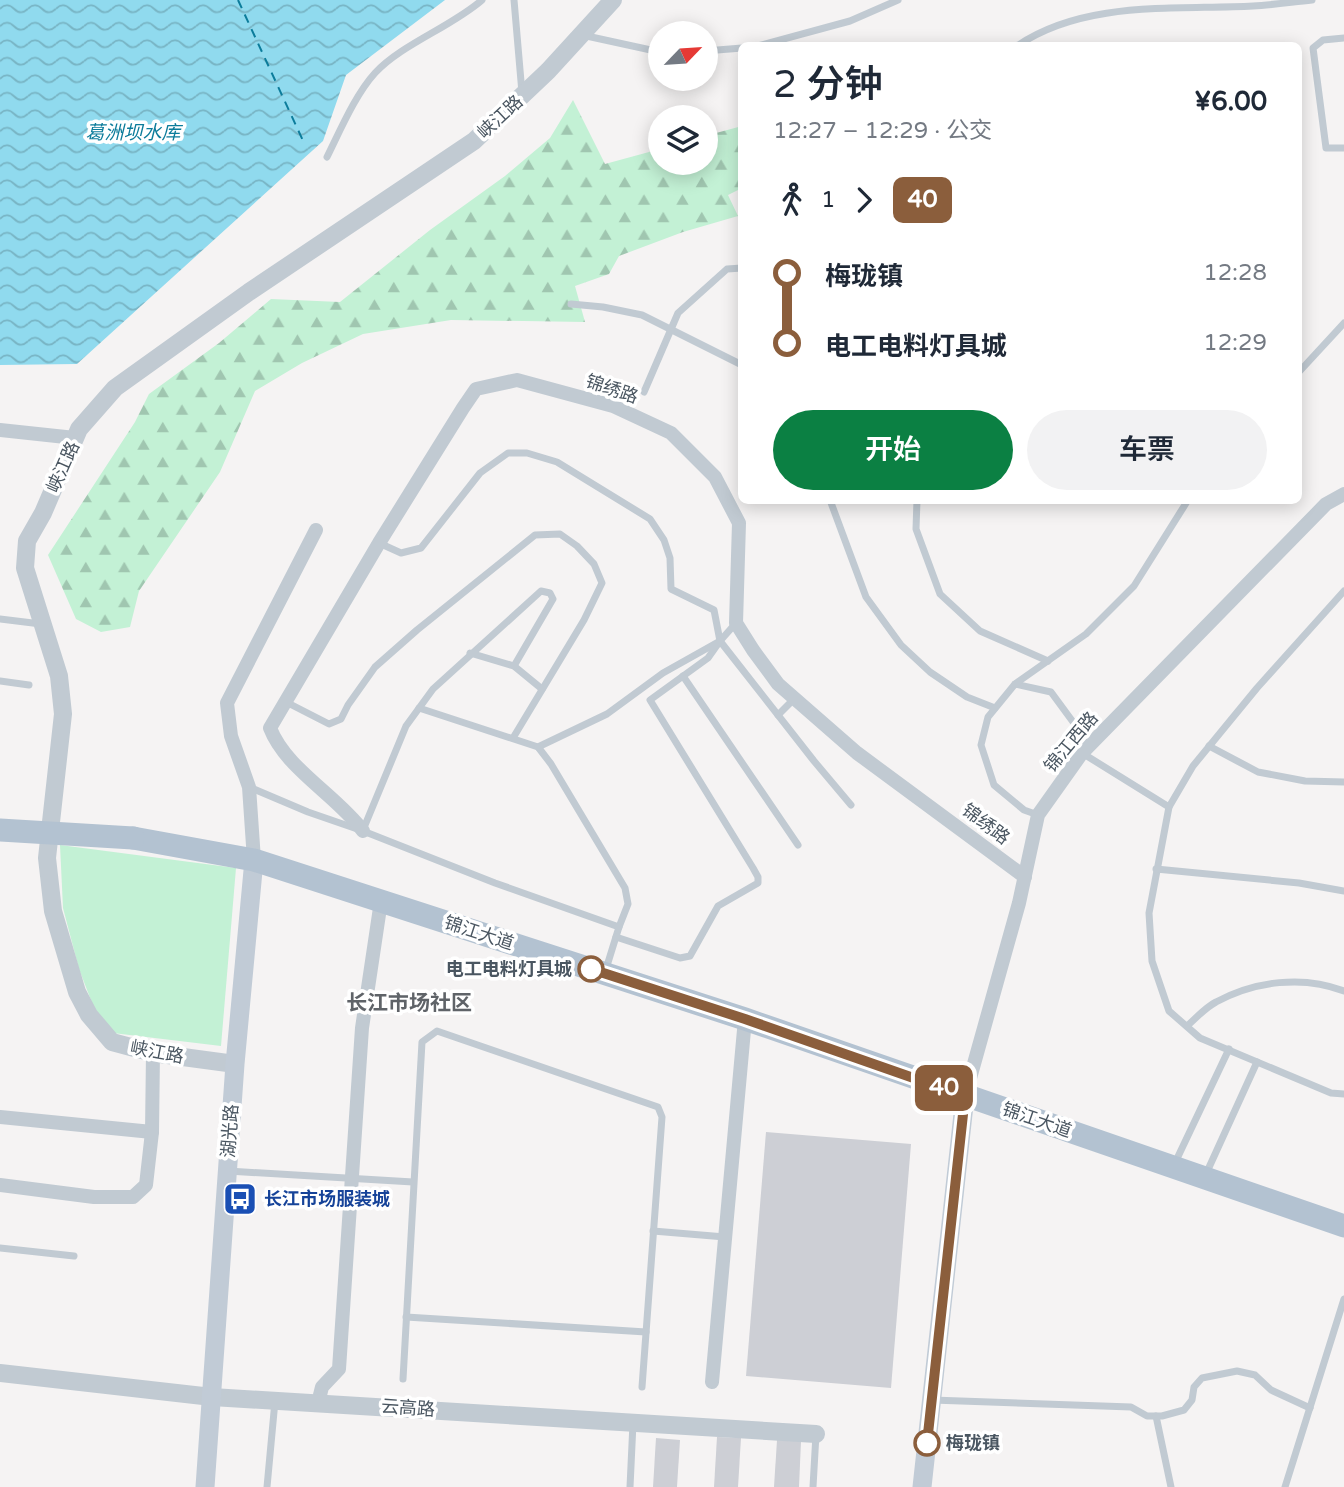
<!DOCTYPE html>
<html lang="zh">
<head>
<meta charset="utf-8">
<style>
	:root { --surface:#fff; --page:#f2f2f3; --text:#1f2937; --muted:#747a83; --accent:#0b8043 }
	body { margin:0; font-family:"Varela Round","Noto Sans SC",sans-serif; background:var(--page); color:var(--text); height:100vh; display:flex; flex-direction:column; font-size:26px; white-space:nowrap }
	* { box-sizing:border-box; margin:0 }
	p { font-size:23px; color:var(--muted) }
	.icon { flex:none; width:38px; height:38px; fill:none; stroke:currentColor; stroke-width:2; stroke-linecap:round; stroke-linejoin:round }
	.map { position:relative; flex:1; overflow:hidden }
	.side { position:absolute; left:738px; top:42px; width:564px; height:462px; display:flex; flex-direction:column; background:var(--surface); border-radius:10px; box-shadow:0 4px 18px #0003 }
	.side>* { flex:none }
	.badge { padding:0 14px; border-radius:10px; font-size:24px; line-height:46px }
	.needle { width:46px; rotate:65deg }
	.buttons { position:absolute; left:648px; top:21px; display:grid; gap:14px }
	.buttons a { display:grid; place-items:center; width:70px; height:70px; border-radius:50%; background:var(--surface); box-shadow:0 4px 18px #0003; font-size:35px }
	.map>.badge { position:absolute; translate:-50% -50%; box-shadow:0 0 0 4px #fff }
	.legs { display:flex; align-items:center; gap:10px; height:77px; padding:0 35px; font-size:23px }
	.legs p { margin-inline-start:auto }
	.summary { display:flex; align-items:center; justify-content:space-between; height:119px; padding:0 35px }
	h1 { font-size:38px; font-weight:600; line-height:52px }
	.primary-button { display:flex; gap:14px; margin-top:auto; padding:14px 35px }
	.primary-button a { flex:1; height:80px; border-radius:42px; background:var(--accent); color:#fff; font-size:28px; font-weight:600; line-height:80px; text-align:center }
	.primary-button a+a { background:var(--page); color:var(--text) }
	ul { padding:0 35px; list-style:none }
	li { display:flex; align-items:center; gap:24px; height:70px; font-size:26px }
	li i { display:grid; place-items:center; width:10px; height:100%; margin:0 9px; background:currentColor }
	li i::after { content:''; width:18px; height:18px; margin:-9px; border:5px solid; border-radius:50%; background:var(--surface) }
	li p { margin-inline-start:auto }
	li:first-child i { background:linear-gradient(#0000 50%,currentColor 0) }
	li:last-child i { background:linear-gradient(currentColor 50%,#0000 0) }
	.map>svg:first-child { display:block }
	.forest { fill:url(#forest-firs) }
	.green { fill:#c3f1d5 }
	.water { fill:url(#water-waves) }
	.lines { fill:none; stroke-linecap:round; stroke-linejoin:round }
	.ferry { stroke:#0c7c9b; stroke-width:2; stroke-dasharray:9 7; stroke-linecap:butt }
	.building { fill:#cdcfd5 }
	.service { stroke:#c1cad2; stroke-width:7 }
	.minor { stroke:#c1cad2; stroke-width:14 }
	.tertiary { stroke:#c1cad2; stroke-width:18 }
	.secondary { stroke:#c1cbd6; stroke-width:19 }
	.primary { stroke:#b3c2d1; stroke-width:23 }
	.primary-bridge { stroke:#b3c2d1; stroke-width:23 }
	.line-1-casing { stroke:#fff; stroke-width:16 }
	.line-1 { stroke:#8b5e3c; stroke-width:10 }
	.stop-1-dot { fill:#fff; stroke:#8b5e3c; stroke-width:3.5 }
	.labels { text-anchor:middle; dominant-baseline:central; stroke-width:7; stroke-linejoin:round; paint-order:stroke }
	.street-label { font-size:18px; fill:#4a5661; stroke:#fff }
	.stop-label { font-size:18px; font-weight:bold; fill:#4a5661; stroke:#fff; text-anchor:end }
	.transit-label { font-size:18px; font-weight:bold; fill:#164399; stroke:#fff; text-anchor:start }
	.water-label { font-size:19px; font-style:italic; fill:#0c7c9b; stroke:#fff }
	.quarter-label { font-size:21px; font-weight:bold; fill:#5f6368; stroke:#fff }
</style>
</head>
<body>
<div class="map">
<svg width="1344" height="1487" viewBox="0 0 1344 1487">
	<defs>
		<pattern id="forest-firs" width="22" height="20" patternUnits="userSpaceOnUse" patternTransform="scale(1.75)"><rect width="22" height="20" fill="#c3f1d5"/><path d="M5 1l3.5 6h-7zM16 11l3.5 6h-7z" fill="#a0c6b0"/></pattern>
		<pattern id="water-waves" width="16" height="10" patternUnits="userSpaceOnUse" patternTransform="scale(1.75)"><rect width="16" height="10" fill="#90daee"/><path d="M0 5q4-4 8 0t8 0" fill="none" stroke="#78b4c4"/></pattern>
	</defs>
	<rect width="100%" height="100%" fill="#f5f3f3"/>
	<!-- forest -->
	<path class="forest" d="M573,100L605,164L660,149V163H705V136L742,126V188L728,195L738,216L683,232L619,256L609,274L575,286L585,322L451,320L363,334L302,363L255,391L220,472L139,591L130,627L101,632L76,619L48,555L135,422L149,394L219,343L271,299L340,302L430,230L505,176L550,138Z"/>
	<!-- green -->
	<path class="green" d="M60,845L236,868L221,1046L113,1033L94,1008L79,969L63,908Z"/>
	<!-- water -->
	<path class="water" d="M0,0H445L346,75L323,141L77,364L0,365Z"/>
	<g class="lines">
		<!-- ferry -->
		<path class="ferry" d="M238,0L305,145"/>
	</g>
	<!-- building -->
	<g class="building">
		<path d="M766,1132L911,1144L891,1388L746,1376Z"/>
		<path d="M717,1437L741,1438L738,1487H714Z"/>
		<path d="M656,1438L680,1440L677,1487H653Z"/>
		<path d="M777,1440L801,1441L799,1487H774Z"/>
	</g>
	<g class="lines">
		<!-- service -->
		<g class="service">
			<path d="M514,0L522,93"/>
			<path d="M582,35L660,52"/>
			<path d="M1344,38L1323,40L1313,48L1326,148H1344"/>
			<path d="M758,46L850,21L898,0"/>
			<path d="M1017,46C1084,0 1175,10 1253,6C1272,5 1292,2 1312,0"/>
			<path d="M705,51L742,48"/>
			<path d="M327,157C340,131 355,95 375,73C402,44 451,27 482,0"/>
			<path d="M571,304L603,307L642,315L742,365"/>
			<path d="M1298,373L1344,323"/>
			<path d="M644,392L678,313L727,269L742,268"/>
			<path d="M830,500L866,597L901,645L930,672L967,697L995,708"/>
			<path d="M917,500L916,529L940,594L980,631L1048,661"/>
			<path d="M379,543L401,553L421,548L480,473L508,453H527L557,462L650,519L664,540L670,558L671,589L714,610L720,641L814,761L851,805"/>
			<path d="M1344,591L1257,688L1193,766L1169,807L1149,913L1152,961L1169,1011L1200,1038L1331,1093L1344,1094"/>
			<path d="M0,619L41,624"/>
			<path d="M470,653L514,666L542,689"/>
			<path d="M683,676L798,845"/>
			<path d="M0,681L29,685"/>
			<path d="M1015,684L1051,692L1076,726L1082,753L1169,807"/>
			<path d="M286,702L329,724L341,719L348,705L375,667L417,630L535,535L560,534L577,546L594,564L602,583L584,620L513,738"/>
			<path d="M419,708L538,747L551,764L625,888L628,904L619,927"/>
			<path d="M778,715L794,699"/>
			<path d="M1209,746L1258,772L1305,781L1344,782"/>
			<path d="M538,747L607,714L663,673L720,641L736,623"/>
			<path d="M249,787L308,812L363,831L495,883L619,927L606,969"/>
			<path d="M1038,815L1024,810L994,785L981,745L988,717L1015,684L1086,634L1134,586L1188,500"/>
			<path d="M363,830L406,726L433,689L541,591L550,593L553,599L514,666"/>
			<path d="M1156,869L1299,883L1344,891"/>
			<path d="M616,937L680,958L690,956L718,906L758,883V877L753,868L650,700L708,658L720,641"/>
			<path d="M1187,1026C1196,1018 1206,1007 1216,1002C1255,981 1303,975 1344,991"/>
			<path d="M1174,1165L1229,1049"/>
			<path d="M228,1171L413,1182"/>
			<path d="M1206,1174L1257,1062"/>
			<path d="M653,1231L725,1237"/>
			<path d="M0,1248L74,1256"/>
			<path d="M406,1317L646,1332"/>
			<path d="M403,1379L422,1042L437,1031L658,1107L662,1117L642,1387"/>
			<path d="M932,1400L1131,1407L1147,1416H1162L1184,1410L1192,1400L1194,1387L1202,1378L1237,1371L1255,1375L1271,1390L1310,1408"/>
			<path d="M1156,1416L1171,1487"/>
			<path d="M267,1487L275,1401"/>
			<path d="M630,1487L633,1423"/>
			<path d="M813,1487L816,1434"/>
			<path d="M1285,1487L1344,1299"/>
		</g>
		<!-- minor -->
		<g class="minor">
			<path d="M0,430L75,438"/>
			<path d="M363,831C336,795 286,769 270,728L379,543L463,408L476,389L517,380L613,406L671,433L715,477L739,523L736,623L753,650L778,684L857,753L1025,877"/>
			<path d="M254,860L249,787L231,736L227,703L316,530"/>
			<path d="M965,1096L1019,903L1038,815L1082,753L1326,504L1344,494"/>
			<path d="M0,1117L152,1132"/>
			<path d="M0,1185L94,1197H133L146,1185L152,1132L153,1053"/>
			<path d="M712,1382L745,1019"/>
			<path d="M318,1403L322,1387L339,1369L362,1028L381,901"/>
		</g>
		<!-- tertiary -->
		<g class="tertiary">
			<path d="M235,1064L153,1053L112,1042L89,1015L77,992L53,911L47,858L63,714L59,676L25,568L27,541L43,513L79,429L115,388L249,292L474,141L548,71L613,0"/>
			<path d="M0,1373L212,1397L816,1434"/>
		</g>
		<!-- secondary -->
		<g class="secondary">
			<path d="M205,1487L235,1064L254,860"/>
			<path d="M922,1487L965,1096"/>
		</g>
		<!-- primary -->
		<path class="primary" d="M133,838L254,860L745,1019L1344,1226"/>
		<!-- primary-bridge -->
		<path class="primary-bridge" d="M0,830L133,838"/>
	</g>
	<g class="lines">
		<defs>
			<path id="line-1" d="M591,969L745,1019L965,1096L927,1443"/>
		</defs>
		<!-- line-1 casing -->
		<use href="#line-1" class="line-1-casing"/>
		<!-- line-1 -->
		<use href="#line-1" class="line-1"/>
	</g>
	<!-- icons -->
	<defs>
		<symbol id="bus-square" viewBox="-11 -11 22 22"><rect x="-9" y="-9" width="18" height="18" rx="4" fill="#1a4fb4" stroke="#fff"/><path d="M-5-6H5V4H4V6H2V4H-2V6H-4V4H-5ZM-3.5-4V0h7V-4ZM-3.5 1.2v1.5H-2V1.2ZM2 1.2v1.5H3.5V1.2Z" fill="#fff"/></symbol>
	</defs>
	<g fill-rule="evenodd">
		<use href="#bus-square" x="221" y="1180" width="38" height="38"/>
	</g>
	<!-- markers -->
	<g class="stop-1-dot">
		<circle cx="591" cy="969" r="12"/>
		<circle cx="927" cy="1443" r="12"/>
	</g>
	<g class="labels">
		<!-- street labels -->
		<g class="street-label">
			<text transform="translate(500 117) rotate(-43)">峡江路</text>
			<text transform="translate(612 389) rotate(19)">锦绣路</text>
			<text transform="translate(63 467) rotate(-66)">峡江路</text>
			<text transform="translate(1071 742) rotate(-50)">锦江西路</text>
			<text transform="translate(986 824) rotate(37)">锦绣路</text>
			<text transform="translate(479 933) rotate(18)">锦江大道</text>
			<text transform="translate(157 1052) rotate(11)">峡江路</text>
			<text transform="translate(1037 1120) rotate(19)">锦江大道</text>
			<text transform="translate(230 1131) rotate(-86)">湖光路</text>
			<text transform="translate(408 1408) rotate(4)">云高路</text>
		</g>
		<!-- stop labels -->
		<g class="stop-label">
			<text x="572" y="969">电工电料灯具城</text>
			<text x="946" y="1443" text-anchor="start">梅珑镇</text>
		</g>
		<!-- transit labels -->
		<g class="transit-label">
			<text x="264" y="1199">长江市场服装城</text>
		</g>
		<!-- water labels -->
		<g class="water-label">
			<text x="133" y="133">葛洲坝水库</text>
		</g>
		<!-- quarter labels -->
		<g class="quarter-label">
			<text x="409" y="1003">长江市场社区</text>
		</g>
	</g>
</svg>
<div class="buttons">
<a><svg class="needle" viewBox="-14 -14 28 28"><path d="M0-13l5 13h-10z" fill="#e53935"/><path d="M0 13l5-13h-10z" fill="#747a83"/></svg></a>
<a><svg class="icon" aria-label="layers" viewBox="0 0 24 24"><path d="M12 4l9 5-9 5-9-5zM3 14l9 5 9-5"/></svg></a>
</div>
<b class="badge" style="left:944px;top:1088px;background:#8b5e3c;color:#fff">40</b>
<section class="side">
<div class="summary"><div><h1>2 分钟</h1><p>12:27 – 12:29 · 公交</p></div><b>¥6.00</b></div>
<div class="legs"><svg class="icon" aria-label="walk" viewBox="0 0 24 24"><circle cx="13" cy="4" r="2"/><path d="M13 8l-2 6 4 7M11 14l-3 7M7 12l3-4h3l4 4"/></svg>1<svg class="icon" aria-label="forward" viewBox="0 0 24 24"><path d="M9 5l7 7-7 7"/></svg><b class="badge" style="background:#8b5e3c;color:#fff">40</b></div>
<ul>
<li><i style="color:#8b5e3c"></i><b>梅珑镇</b><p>12:28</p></li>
<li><i style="color:#8b5e3c"></i><b>电工电料灯具城</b><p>12:29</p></li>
</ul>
<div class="primary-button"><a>开始</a><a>车票</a></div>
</section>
</div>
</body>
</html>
